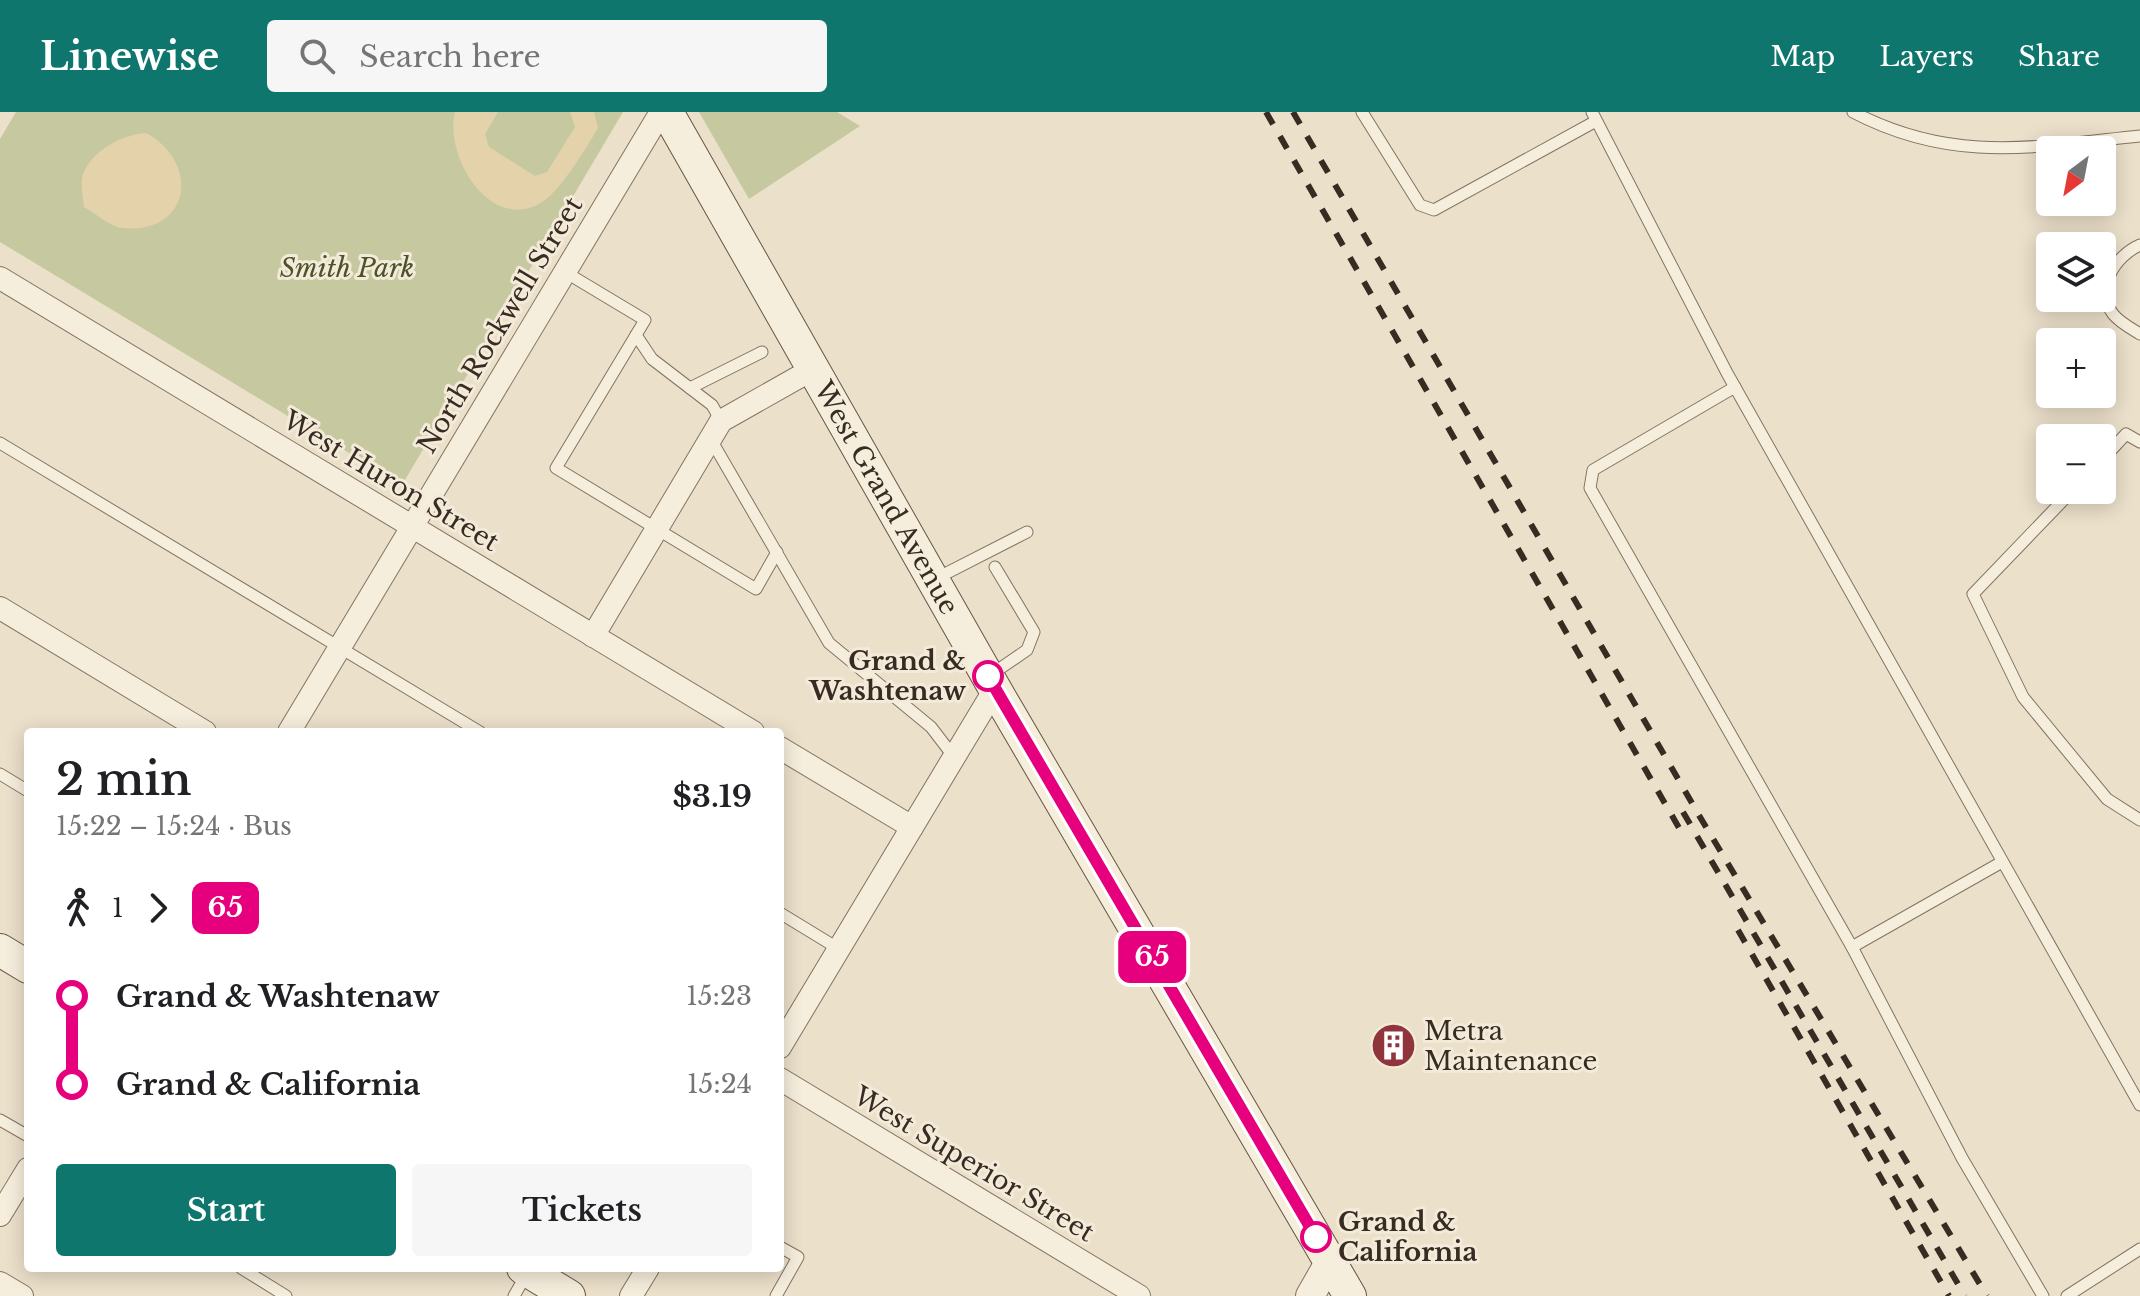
<!DOCTYPE html>
<html lang="en">
<head>
<meta charset="utf-8">
<style>
	:root { --surface:#fff; --page:#f6f6f6; --text:#202124; --muted:#757577; --accent:#0f766e }
	body { margin:0; font-family:"Libre Baskerville",serif; background:var(--page); color:var(--text); height:100vh; display:flex; flex-direction:column; font-size:30px; white-space:nowrap }
	* { box-sizing:border-box; margin:0 }
	p { font-size:26px; color:var(--muted) }
	.icon { flex:none; width:44px; height:44px; fill:none; stroke:currentColor; stroke-width:2; stroke-linecap:round; stroke-linejoin:round }
	.map { position:relative; flex:1; overflow:hidden }
	.panel { position:absolute; left:24px; top:616px; width:760px; height:544px; display:flex; flex-direction:column; background:var(--surface); border-radius:8px; box-shadow:0 4px 20px #0003 }
	.panel>* { flex:none }
	.badge { padding:0 16px; border-radius:12px; font-size:28px; line-height:52px }
	.needle { width:52px; rotate:212deg }
	.tools { position:absolute; left:2036px; top:24px; display:grid; gap:16px }
	.tools a { display:grid; place-items:center; width:80px; height:80px; border-radius:8px; background:var(--surface); box-shadow:0 4px 20px #0003; font-size:40px }
	.map>.badge { position:absolute; translate:-50% -50%; box-shadow:0 0 0 4px #fff }
	.legs { display:flex; align-items:center; gap:12px; height:88px; padding:0 32px; font-size:26px }
	.legs p { margin-inline-start:auto }
	.headline { display:flex; align-items:center; justify-content:space-between; height:136px; padding:0 32px }
	h1 { font-size:44px; font-weight:600; line-height:60px }
	.primary-button { display:flex; gap:16px; margin-top:auto; padding:16px 32px }
	.primary-button a { flex:1; height:92px; border-radius:8px; background:var(--accent); color:#fff; font-size:32px; font-weight:600; line-height:92px; text-align:center }
	.primary-button a+a { background:var(--page); color:var(--text) }
	ul { padding:0 32px; list-style:none }
	li { display:flex; align-items:center; gap:28px; height:88px; font-size:30px }
	li i { display:grid; place-items:center; width:12px; height:100%; margin:0 10px; background:currentColor }
	li i::after { content:''; width:20px; height:20px; margin:-10px; border:6px solid; border-radius:50%; background:var(--surface) }
	li p { margin-inline-start:auto }
	li:first-child i { background:linear-gradient(#0000 50%,currentColor 0) }
	li:last-child i { background:linear-gradient(currentColor 50%,#0000 0) }
	header { display:flex; align-items:center; gap:48px; box-sizing:border-box; height:112px; padding:0 40px; background:var(--accent); color:#fff }
	header strong { font-size:38px }
	nav { display:flex; gap:44px; margin-inline-start:auto; font-size:28px }
	.search { width:560px; height:72px; background:var(--page); display:flex; align-items:center; gap:20px; box-sizing:border-box; padding:0 28px; border-radius:8px; color:var(--muted); font-size:30px }
	.map>svg:first-child { display:block }
	.green { fill:#c6c99f }
	.sand { fill:#e4d2aa }
	.lines { fill:none; stroke-linecap:round; stroke-linejoin:round }
	.service-casing { stroke:#867260; stroke-width:13 }
	.minor-casing { stroke:#867260; stroke-width:24 }
	.tertiary-casing { stroke:#867260; stroke-width:30 }
	.secondary-casing { stroke:#685443; stroke-width:34 }
	.service { stroke:#f6eedd; stroke-width:11 }
	.minor { stroke:#f6eedd; stroke-width:22 }
	.tertiary { stroke:#f6eedd; stroke-width:28 }
	.secondary { stroke:#f6eedd; stroke-width:32 }
	.rail { stroke:#382c22; stroke-width:6; stroke-dasharray:14 14; stroke-linecap:butt }
	.line-1-casing { stroke:#fff; stroke-width:18 }
	.line-1 { stroke:#e6007e; stroke-width:12 }
	.stop-1-dot { fill:#fff; stroke:#e6007e; stroke-width:4 }
	.labels { text-anchor:middle; dominant-baseline:central; stroke-width:6; stroke-linejoin:round; paint-order:stroke }
	.park-label { font-size:26px; font-style:italic; fill:#4b532a; stroke:#f3ead9 }
	.street-label { font-size:26px; fill:#382c22; stroke:#f3ead9 }
	.stop-label { font-size:26px; font-weight:bold; fill:#382c22; stroke:#f3ead9; text-anchor:end }
	.poi-label { font-size:26px; fill:#382c22; stroke:#f3ead9; text-anchor:start }
</style>
</head>
<body>
<header>
<strong>Linewise</strong>
<div class="search"><svg class="icon" aria-label="search" viewBox="0 0 24 24"><circle cx="10" cy="10" r="6"/><path d="M15 15l6 6"/></svg>Search here</div>
<nav><a>Map</a><a>Layers</a><a>Share</a></nav>
</header>
<div class="map">
<svg width="2140" height="1184" viewBox="0 0 2140 1184">
	<rect width="100%" height="100%" fill="#ebe0ca"/>
	<!-- green -->
	<g class="green">
		<path d="M16,0H623L402,373L0,130V27Z"/>
		<path d="M699,0H837L860,14L749,87Z"/>
	</g>
	<!-- sand -->
	<g class="sand">
		<path d="M455,0H498L485,22L489,35L535,64L547,60L575,15L570,0H594L598,16C585,37 559,83 537,93C487,117 444,42 455,0Z"/>
		<path d="M146,21C201,51 191,123 122,116C111,115 95,101 84,95C83,85 80,71 83,62C93,38 121,23 146,21Z"/>
	</g>
	<g class="lines">
		<defs>
			<g id="service">
				<path d="M1362,0L1420,93L1434,98L1596,9"/>
				<path d="M1592,0L1727,261L2140,993"/>
				<path d="M1853,0C1953,52 2033,35 2140,24"/>
				<path d="M2140,133C2115,144 2094,177 2113,202C2119,210 2132,217 2140,222"/>
				<path d="M565,160L645,208L556,356L756,477L777,440"/>
				<path d="M636,223L652,247L712,293L721,309"/>
				<path d="M1735,275L1593,358L1590,376L1852,835L1962,1046L2043,1184"/>
				<path d="M690,276L762,240"/>
				<path d="M710,326L829,531L931,615L954,645"/>
				<path d="M0,331L480,620"/>
				<path d="M2102,348L2126,322L2140,330"/>
				<path d="M2073,378L1973,482L2023,585L2107,687L2140,708"/>
				<path d="M937,466L1027,420"/>
				<path d="M992,562L1027,538L1034,520L995,455"/>
				<path d="M0,662L28,679"/>
				<path d="M780,801L839,837"/>
				<path d="M1852,835L2002,750"/>
				<path d="M0,1008L28,1024"/>
				<path d="M241,1156L286,1184"/>
				<path d="M514,1184L526,1163"/>
				<path d="M776,1184L798,1145L780,1135"/>
				<path d="M2067,1184L2140,1137"/>
			</g>
			<g id="minor">
				<path d="M0,166L753,620"/>
				<path d="M0,496L205,620"/>
				<path d="M593,524L721,309L813,257"/>
				<path d="M289,620L661,0"/>
				<path d="M780,636L912,715"/>
				<path d="M780,935L995,577"/>
				<path d="M780,967L1139,1184"/>
				<path d="M0,1103L28,1057"/>
				<path d="M0,1171L22,1184"/>
				<path d="M631,1184L648,1156"/>
			</g>
			<path id="tertiary" d="M1310,1184L1330,1149"/>
			<g id="secondary">
				<path id="s1" d="M667,0L995,577L1350,1184"/>
				<path d="M0,838L28,855"/>
				<path d="M523,1156L569,1184"/>
			</g>
		</defs>
		<!-- service casing -->
		<use href="#service" class="service-casing"/>
		<!-- minor casing -->
		<use href="#minor" class="minor-casing"/>
		<!-- tertiary casing -->
		<use href="#tertiary" class="tertiary-casing"/>
		<!-- secondary casing -->
		<use href="#secondary" class="secondary-casing"/>
		<!-- service -->
		<use href="#service" class="service"/>
		<!-- minor -->
		<use href="#minor" class="minor"/>
		<!-- tertiary -->
		<use href="#tertiary" class="tertiary"/>
		<!-- secondary -->
		<use href="#secondary" class="secondary"/>
		<!-- rail -->
		<g class="rail">
			<path d="M1266,0L1682,721"/>
			<path d="M1293,0L1700,705L1987,1184"/>
			<path d="M1683,700L1965,1184"/>
			<path d="M1738,818L1949,1184"/>
		</g>
	</g>
	<g class="lines">
		<defs>
			<path id="line-1" d="M988,564L1316,1125"/>
		</defs>
		<!-- line-1 casing -->
		<use href="#line-1" class="line-1-casing"/>
		<!-- line-1 -->
		<use href="#line-1" class="line-1"/>
	</g>
	<!-- icons -->
	<defs>
		<symbol id="building-disc" viewBox="-11 -11 22 22"><circle r="9.5" fill="#90353b" stroke="#f3ead9"/><path d="M-4-6H4V6H1V3H-1V6H-4ZM-2.5-4.3h1.7v1.8h-1.7ZM.8-4.3h1.7v1.8H.8ZM-2.5-1h1.7V.8h-1.7ZM.8-1h1.7V.8H.8Z" fill="#fff"/></symbol>
	</defs>
	<g fill-rule="evenodd">
		<use href="#building-disc" x="1368" y="908" width="51" height="51"/>
	</g>
	<!-- markers -->
	<g class="stop-1-dot">
		<circle cx="988" cy="564" r="14"/>
		<circle cx="1316" cy="1125" r="14"/>
	</g>
	<g class="labels">
		<!-- park labels -->
		<g class="park-label">
			<text x="347" y="156">Smith Park</text>
		</g>
		<!-- street labels -->
		<g class="street-label">
			<text transform="translate(500 213) rotate(-59)">North Rockwell Street</text>
			<text transform="translate(391 369) rotate(31)">West Huron Street</text>
			<text stroke="none"><textPath href="#s1" startOffset="444">West Grand Avenue</textPath></text>
			<text transform="translate(974 1052) rotate(31)">West Superior Street</text>
		</g>
		<!-- stop labels -->
		<g class="stop-label">
			<text x="966" y="549">Grand &amp;<tspan x="966" dy="30">Washtenaw</tspan></text>
			<text x="1338" y="1110" text-anchor="start">Grand &amp;<tspan x="1338" dy="30">California</tspan></text>
		</g>
		<!-- poi labels -->
		<g class="poi-label">
			<text x="1424" y="919">Metra<tspan x="1424" dy="30">Maintenance</tspan></text>
		</g>
	</g>
</svg>
<div class="tools">
<a><svg class="needle" viewBox="-14 -14 28 28"><path d="M0-13l5 13h-10z" fill="#e53935"/><path d="M0 13l5-13h-10z" fill="#757577"/></svg></a>
<a><svg class="icon" aria-label="layers" viewBox="0 0 24 24"><path d="M12 4l9 5-9 5-9-5zM3 14l9 5 9-5"/></svg></a>
<a>+</a>
<a>−</a>
</div>
<b class="badge" style="left:1152px;top:845px;background:#e6007e;color:#fff">65</b>
<section class="panel">
<div class="headline"><div><h1>2 min</h1><p>15:22 – 15:24 · Bus</p></div><b>$3.19</b></div>
<div class="legs"><svg class="icon" aria-label="walk" viewBox="0 0 24 24"><circle cx="13" cy="4" r="2"/><path d="M13 8l-2 6 4 7M11 14l-3 7M7 12l3-4h3l4 4"/></svg>1<svg class="icon" aria-label="forward" viewBox="0 0 24 24"><path d="M9 5l7 7-7 7"/></svg><b class="badge" style="background:#e6007e;color:#fff">65</b></div>
<ul>
<li><i style="color:#e6007e"></i><b>Grand &amp; Washtenaw</b><p>15:23</p></li>
<li><i style="color:#e6007e"></i><b>Grand &amp; California</b><p>15:24</p></li>
</ul>
<div class="primary-button"><a>Start</a><a>Tickets</a></div>
</section>
</div>
</body>
</html>
